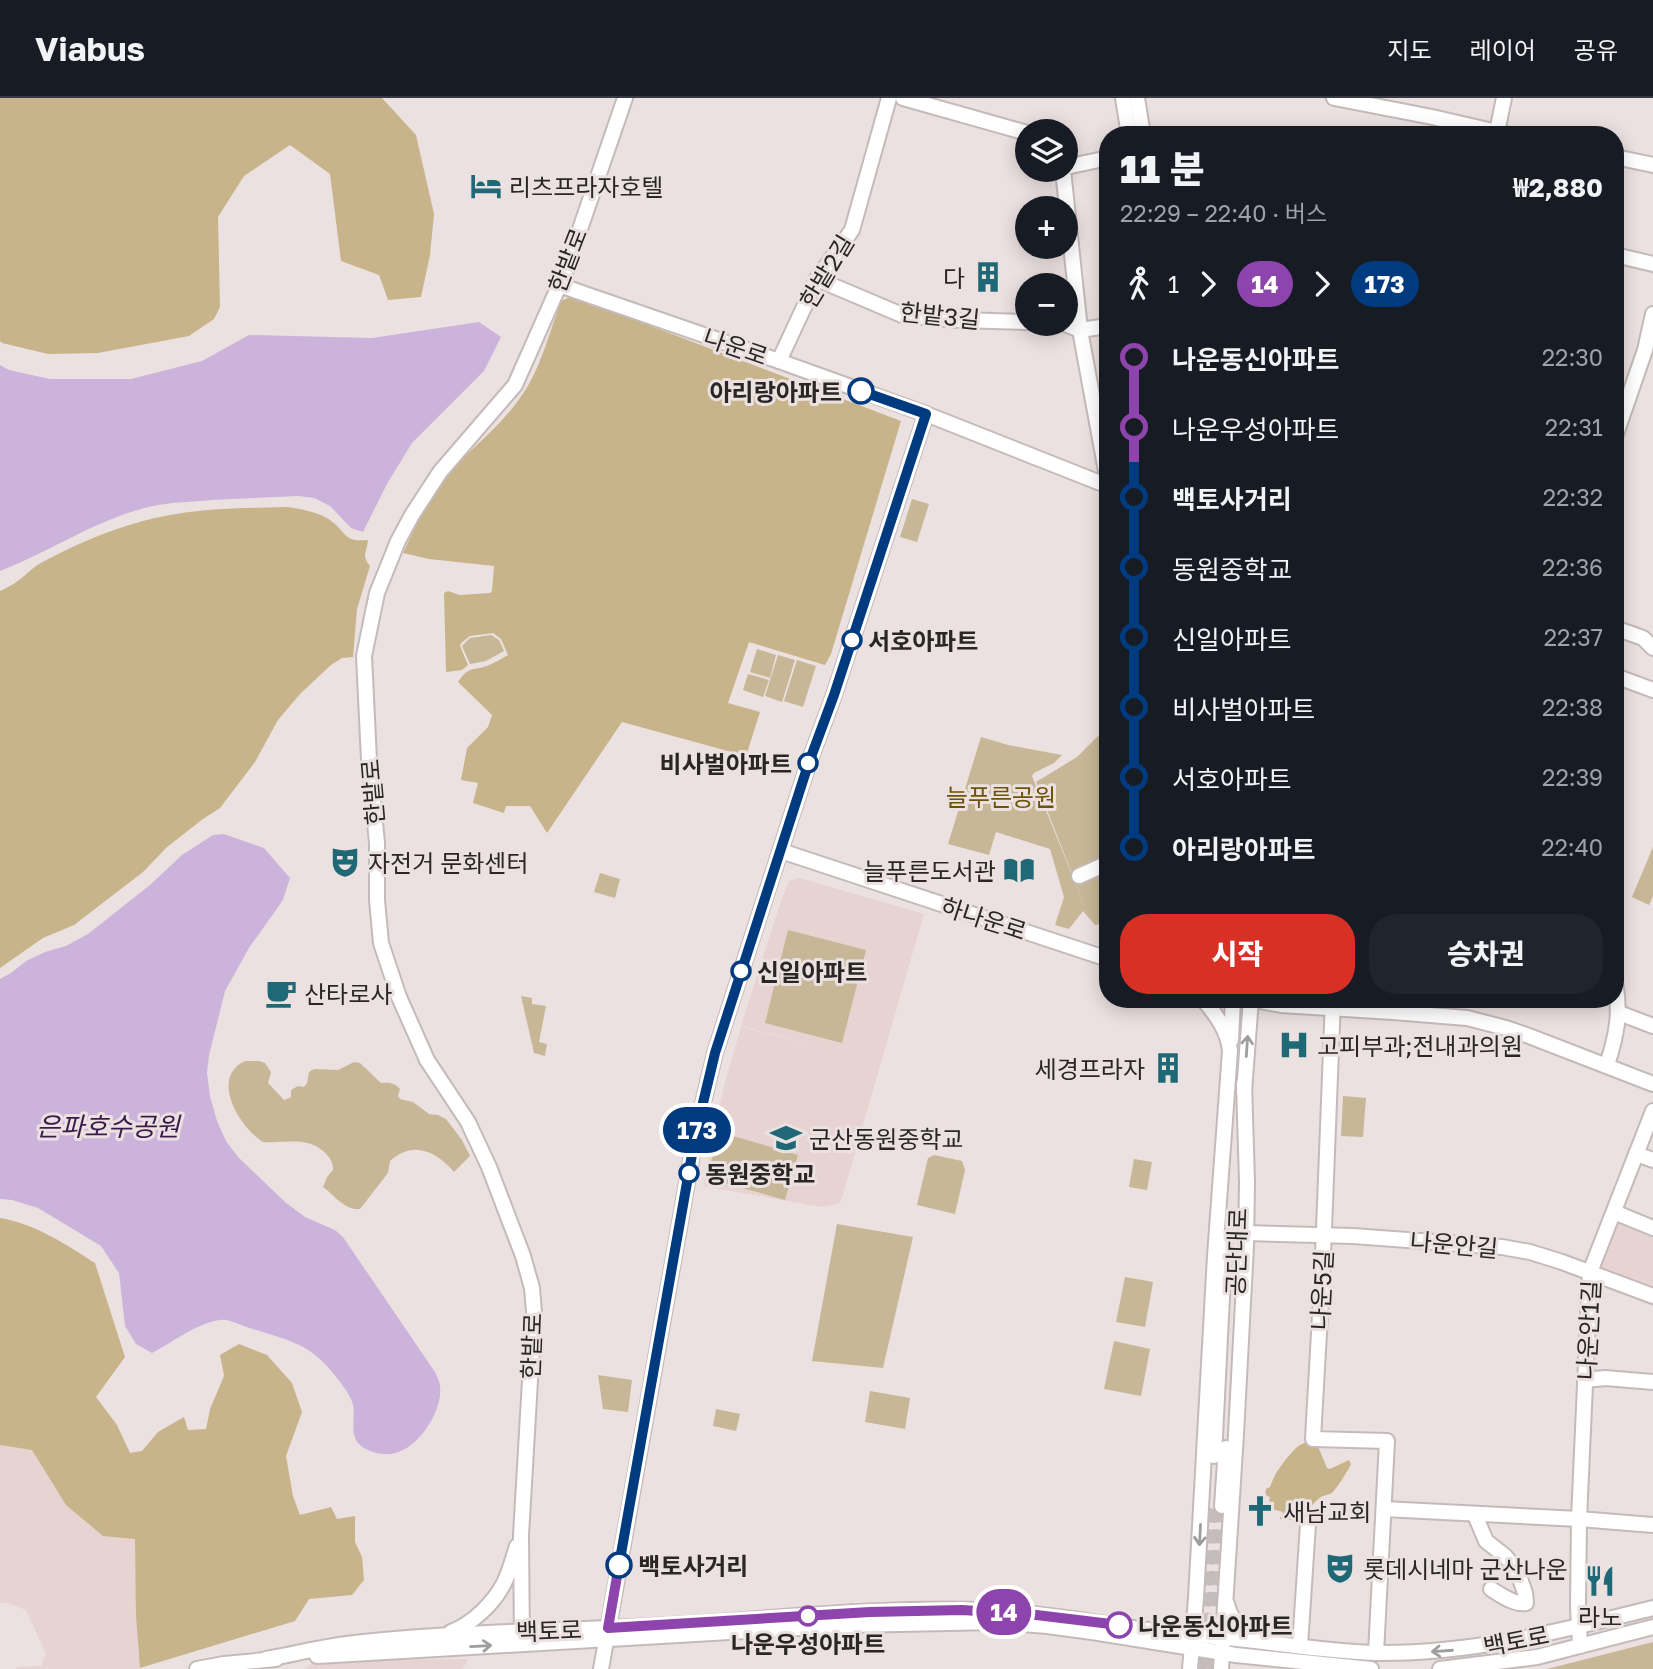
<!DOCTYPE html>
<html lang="ko">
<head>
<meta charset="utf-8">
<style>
	:root { --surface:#171b24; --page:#20242c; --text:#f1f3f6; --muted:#9ea1a6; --line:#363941; --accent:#d93025 }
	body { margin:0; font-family:"Golos Text","Noto Sans KR",sans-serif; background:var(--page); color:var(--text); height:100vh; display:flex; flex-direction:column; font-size:26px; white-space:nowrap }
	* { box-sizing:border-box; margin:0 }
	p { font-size:23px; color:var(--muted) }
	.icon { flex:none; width:38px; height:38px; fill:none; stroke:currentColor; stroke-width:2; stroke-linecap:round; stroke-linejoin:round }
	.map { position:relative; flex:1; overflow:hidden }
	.panel { position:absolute; left:1099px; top:28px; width:525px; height:882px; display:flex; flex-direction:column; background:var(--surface); border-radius:28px; box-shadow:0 4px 18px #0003 }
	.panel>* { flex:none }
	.badge { padding:0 14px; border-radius:23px; font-size:24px; line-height:46px }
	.controls { position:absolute; left:1015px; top:21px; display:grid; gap:14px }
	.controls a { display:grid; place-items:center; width:63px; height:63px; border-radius:50%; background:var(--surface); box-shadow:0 4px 18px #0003; font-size:35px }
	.map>.badge { position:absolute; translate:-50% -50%; box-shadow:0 0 0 4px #fff }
	.legs { display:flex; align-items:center; gap:10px; height:77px; padding:0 21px; font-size:23px }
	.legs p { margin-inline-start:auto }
	.overview { display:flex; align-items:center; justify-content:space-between; height:119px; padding:0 21px }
	h1 { font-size:38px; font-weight:800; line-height:52px }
	.action { display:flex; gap:14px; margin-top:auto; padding:14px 21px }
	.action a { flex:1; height:80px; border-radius:28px; background:var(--accent); color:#fff; font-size:28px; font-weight:800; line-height:80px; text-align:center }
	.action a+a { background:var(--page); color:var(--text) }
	ul { padding:0 21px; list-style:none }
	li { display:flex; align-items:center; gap:24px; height:70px; font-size:26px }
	li i { display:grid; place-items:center; width:10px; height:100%; margin:0 9px; background:currentColor }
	li i::after { content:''; width:18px; height:18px; margin:-9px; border:5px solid; border-radius:50%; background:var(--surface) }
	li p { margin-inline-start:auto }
	li:first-child i { background:linear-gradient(#0000 50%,currentColor 0) }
	li:last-child i { background:linear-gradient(currentColor 50%,#0000 0) }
	header { display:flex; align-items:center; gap:42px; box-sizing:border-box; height:98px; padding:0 35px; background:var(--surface); border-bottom:2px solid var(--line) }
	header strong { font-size:33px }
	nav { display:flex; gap:38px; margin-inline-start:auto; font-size:24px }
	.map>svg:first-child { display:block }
	.built { fill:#e6d3d2 }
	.green { fill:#c7b797 }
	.forest { fill:#c8b48a }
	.water { fill:#ccb3db }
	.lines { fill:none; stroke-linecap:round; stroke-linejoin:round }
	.minor-tunnel { stroke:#c5bcbc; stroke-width:14; stroke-dasharray:14 7; stroke-linecap:butt }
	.minor-casing { stroke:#c5baba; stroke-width:18 }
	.minor { stroke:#fff; stroke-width:14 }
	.oneway { stroke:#9f9d9d }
	.line-1-casing { stroke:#fff; stroke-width:16 }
	.line-2-casing { stroke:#fff; stroke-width:16 }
	.line-1 { stroke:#8e44ad; stroke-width:10 }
	.line-2 { stroke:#003b80; stroke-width:10 }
	.stop-2-dot { fill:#fff; stroke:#003b80; stroke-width:3.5 }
	.stop-1-dot { fill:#fff; stroke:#8e44ad; stroke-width:3.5 }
	.labels { text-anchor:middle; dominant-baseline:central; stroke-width:6; stroke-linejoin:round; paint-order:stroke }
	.poi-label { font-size:24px; fill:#2a2626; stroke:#ece1e1; text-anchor:start }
	.street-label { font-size:24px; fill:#2a2626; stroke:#ece1e1 }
	.stop-label { font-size:24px; font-weight:bold; fill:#2a2626; stroke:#ece1e1; text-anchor:start }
	.park-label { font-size:24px; fill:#6e5306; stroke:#ece1e1 }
	.water-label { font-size:26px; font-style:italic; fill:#3a1a4b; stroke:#ece1e1 }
</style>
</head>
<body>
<header>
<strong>Viabus</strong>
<nav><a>지도</a><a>레이어</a><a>공유</a></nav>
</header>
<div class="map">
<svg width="1653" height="1571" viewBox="0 0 1653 1571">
	<rect width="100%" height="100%" fill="#ece1e1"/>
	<!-- built -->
	<g class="built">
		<path d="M800,780L924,816L841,1103L837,1106L821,1109L703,1088L723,992L741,929L834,952L741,928L779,809L789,783Z"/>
		<path d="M1618,1121L1653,1132V1193L1602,1172L1601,1165Z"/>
		<path d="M0,1347L32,1351L66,1407L135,1441L138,1555L142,1570L140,1571H16L17,1569L41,1568L46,1556L26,1512L8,1505H0Z"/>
		<path d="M468,1561L463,1571H305L316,1563Z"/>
	</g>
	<!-- green -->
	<g class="green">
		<path d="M912,401L929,406L917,444L900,439Z"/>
		<path d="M491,537L499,542L504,553L486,563L470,566L462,548L470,540Z"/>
		<path d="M757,551L776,557L770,580L750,574Z"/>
		<path d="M778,557L795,562L782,604L765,598Z"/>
		<path d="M797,562L816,568L803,609L784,603Z"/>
		<path d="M748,576L769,582L763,599L743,592Z"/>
		<path d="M1108,628V825L1095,827L1083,813L1069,831L1055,827L1064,799L1050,751L996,734L989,757L948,746L981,639L1008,647L1062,657L1054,665L1034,675L1032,678L1086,811L1036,684L1077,659Z"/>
		<path d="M1653,749V798L1649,807L1632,799Z"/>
		<path d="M600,775L620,781L615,800L594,794Z"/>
		<path d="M788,832L866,852L842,945L765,925Z"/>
		<path d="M521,898L532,900V906L546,908L539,944L547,946L545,958L534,955Z"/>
		<path d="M245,963H259L265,965L271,974L268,985L284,1002L291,999V992L298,988L304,989L307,985L309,974L314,971L338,972L354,964L360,965L381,985C390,984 395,985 400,991L398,998L400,1001L413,1004L429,1016L438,1017L446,1021L462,1042L470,1058L454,1074C436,1053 413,1042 390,1063L388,1075L360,1111C343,1112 335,1097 323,1089L327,1079L333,1072C333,1064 330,1059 323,1053C305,1038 284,1046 263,1044C240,1030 209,980 245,963Z"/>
		<path d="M1343,998L1366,1000L1363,1039L1341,1038Z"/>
		<path d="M719,1034L798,1057L785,1102L707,1080Z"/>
		<path d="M934,1057L962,1063L965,1072L955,1116L917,1107L928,1060Z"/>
		<path d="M1134,1061L1152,1064L1147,1092L1129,1089Z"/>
		<path d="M837,1126L913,1139L883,1270L812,1263Z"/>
		<path d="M1125,1179L1153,1184L1145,1229L1116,1224Z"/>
		<path d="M1114,1243L1150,1251L1141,1298L1104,1291Z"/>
		<path d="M598,1277L632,1282L628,1314L603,1311Z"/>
		<path d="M870,1293L910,1300L905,1331L865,1324Z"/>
		<path d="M716,1311L740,1316L736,1333L713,1328Z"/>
		<path d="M1653,1544V1571H1545L1551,1570Z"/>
	</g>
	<!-- forest -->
	<g class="forest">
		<path d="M0,0H382L416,37L434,116L430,157L421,199L388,202L379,177L341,163L330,76L290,47L244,78L218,119L220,209L214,221L189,238L98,255L48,256L2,245L0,243Z"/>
		<path d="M572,198L901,323L831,556L825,567L749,544L728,605L760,614L746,658L622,624L547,735L530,708H506L504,715L473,705L478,685L461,682L467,650L488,629L492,617L458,584C469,568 471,573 487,568C494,565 501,561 508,557L501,541L493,535L470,538L461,545L460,548L468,567L462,572L446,574L444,495L448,493L460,497L490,495L492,493L494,468L429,461L403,455C415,430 427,402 445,380C469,351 501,329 522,297C540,272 550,233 561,203Z"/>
		<path d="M287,409C301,411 318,414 330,422C348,435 342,444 368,442C367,454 361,457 370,468L357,511L353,559L342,560L331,567L300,596L278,622L255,664L220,710L203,721L167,749L143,774L74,827L43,840L0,870V493C6,490 13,487 19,482C26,477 32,470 39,466C79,444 125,425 170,417C208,410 248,410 287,409Z"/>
		<path d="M0,1120C36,1126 65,1146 95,1165L125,1259L96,1299L117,1327L130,1355L142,1353L158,1334L184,1319L188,1332L206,1331L210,1311L224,1278L220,1257L239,1246L267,1257L292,1285L302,1314L286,1358L293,1398L300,1417L331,1409L337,1421L355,1418V1444L362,1459L364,1482L352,1497L309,1501L295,1523L140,1570L136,1518L135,1441L103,1438L66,1407L32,1352L0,1347Z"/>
		<path d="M1310,1343L1320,1347L1319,1351L1327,1370L1330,1371L1349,1362L1351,1366C1348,1373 1337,1390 1332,1395C1328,1397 1325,1397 1321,1399C1312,1405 1308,1414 1303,1422L1280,1421V1420L1283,1414L1268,1410L1270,1399L1265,1397L1266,1391L1270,1389C1276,1374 1277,1373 1287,1360C1295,1351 1298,1346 1310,1343Z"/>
	</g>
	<!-- water -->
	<g class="water">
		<path d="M479,224L501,239L484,273L412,345L387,386L363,434L351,430L330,408L314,400L298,398C269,399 241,401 212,402C193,404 172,404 153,408C98,420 52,453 0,473V267L9,272L50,281H131L202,263L249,237L372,240Z"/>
		<path d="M224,736L264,750L290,780L283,802L249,850L225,893L209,957L207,975L210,998L217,1023L226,1043L238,1059L285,1104L305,1119L335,1132L343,1139L435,1274C437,1279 440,1283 440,1289C443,1312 419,1350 395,1355C385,1358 373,1355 364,1350C345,1339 359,1318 351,1301C347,1292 339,1283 333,1275C308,1244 286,1242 250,1230C242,1228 228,1220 220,1222C197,1225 173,1244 152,1255L136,1246L125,1228L119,1175L101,1148L38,1110L12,1102L0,1101V881L11,875L26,863L45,854L66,848L88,836L150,787L182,757L213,737Z"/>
	</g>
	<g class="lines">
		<!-- minor-tunnel -->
		<g class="minor-tunnel">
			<path d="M1199,1571L1211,1407"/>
			<path d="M1209,1571L1222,1408"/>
		</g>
		<defs>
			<g id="minor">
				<path d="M903,0L1027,35"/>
				<path d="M1123,0L1129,37"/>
				<path d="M1137,0L1143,37"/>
				<path d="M1334,0L1432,19L1510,37"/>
				<path d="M1497,34L1504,0"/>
				<path d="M1615,59L1653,67"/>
				<path d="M1066,69L1108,60"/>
				<path d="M1063,72L1080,232L1108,384"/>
				<path d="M1615,157L1653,166"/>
				<path d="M817,181L902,217L958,222L1027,224"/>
				<path d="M559,187L779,263L926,316L1108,388"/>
				<path d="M1065,226L1080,232L1108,228"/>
				<path d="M779,263L817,181L852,132L889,0"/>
				<path d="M1615,339L1645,252L1653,216"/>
				<path d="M1615,530L1643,540L1653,550"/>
				<path d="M1615,578L1653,592"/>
				<path d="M781,753L1108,861"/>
				<path d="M1079,778L1108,765"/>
				<path d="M1250,901L1281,907L1393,914L1467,920L1506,930L1529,938L1653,986"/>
				<path d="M1333,901L1322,1182L1313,1341L1387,1343L1376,1555"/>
				<path d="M1619,915L1653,928"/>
				<path d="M1231,942L1233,901"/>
				<path d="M1607,967C1617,936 1621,915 1615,884"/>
				<path d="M1244,994L1251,901"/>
				<path d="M1636,1056L1653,1062"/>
				<path d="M1614,1114L1653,1130"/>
				<path d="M1246,1135L1353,1138L1502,1149L1530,1154L1562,1164L1653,1198"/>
				<path d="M1585,1282L1605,1280L1653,1284"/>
				<path d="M1214,1358L1225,1140"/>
				<path d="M1222,1408L1226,1350"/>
				<path d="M1384,1411L1579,1421L1653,1427"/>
				<path d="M1475,1417L1486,1443L1505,1458L1517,1472L1525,1495L1526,1505C1514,1507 1501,1497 1491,1491"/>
				<path d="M1227,1506C1231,1524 1243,1533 1260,1539"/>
				<path d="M451,1534C472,1526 494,1505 504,1485C510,1473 513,1460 517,1448"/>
				<path d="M522,1546L521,1437L534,1214L532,1190L523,1158L489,1069L468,1024L427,962L399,899L381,845L377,802V745L369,662L364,558L377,495L398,443L412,417L440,374L515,287L566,172L625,0"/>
				<path d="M1300,1548L1308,1426"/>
				<path d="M1580,1548L1578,1509L1579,1421L1590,1174L1653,1013"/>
				<path d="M317,1558L851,1527L997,1524L1047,1528L1092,1534L1236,1557L1371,1571"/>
				<path d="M266,1561C299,1555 330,1547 363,1544C465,1533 568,1533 671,1527C773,1521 877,1509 979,1512C1033,1514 1087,1523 1140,1531C1172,1535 1205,1538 1237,1541C1284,1546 1330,1554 1377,1555C1473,1556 1561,1533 1653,1510"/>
				<path d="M197,1571L224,1566L276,1561"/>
				<path d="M601,1571L696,1034L715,955L733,899L808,667L834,597L926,316"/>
				<path d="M1190,1571L1196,1500L1215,1158L1230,953C1228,932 1216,917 1203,901"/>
				<path d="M1221,1571L1236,1336L1246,1148L1247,1084L1244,985"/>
				<path d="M1440,1571L1537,1559L1653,1529"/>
			</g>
		</defs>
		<!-- minor casing -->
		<use href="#minor" class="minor-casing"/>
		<!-- minor -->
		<use href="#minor" class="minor"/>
	</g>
	<!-- one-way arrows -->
	<defs><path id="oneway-shaft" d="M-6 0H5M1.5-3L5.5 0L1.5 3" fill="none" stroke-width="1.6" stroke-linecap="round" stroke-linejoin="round" transform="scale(1.75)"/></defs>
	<g class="oneway">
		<use href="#oneway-shaft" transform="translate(1247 948) rotate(-86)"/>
		<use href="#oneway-shaft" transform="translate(1200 1437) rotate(93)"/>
		<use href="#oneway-shaft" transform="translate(481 1548) rotate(-3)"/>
		<use href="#oneway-shaft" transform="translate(1442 1553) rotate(176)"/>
	</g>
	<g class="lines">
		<defs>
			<path id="line-1" d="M619,1467L608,1530L870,1514L962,1512L1028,1516L1119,1527"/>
			<path id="line-2" d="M619,1467L696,1034L715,955L808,667L834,597L926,316L861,293"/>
		</defs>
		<!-- line-1 casing -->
		<use href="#line-1" class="line-1-casing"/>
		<!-- line-2 casing -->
		<use href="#line-2" class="line-2-casing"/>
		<!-- line-1 -->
		<use href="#line-1" class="line-1"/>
		<!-- line-2 -->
		<use href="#line-2" class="line-2"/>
	</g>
	<!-- icons -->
	<defs>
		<symbol id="hotel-bare" viewBox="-9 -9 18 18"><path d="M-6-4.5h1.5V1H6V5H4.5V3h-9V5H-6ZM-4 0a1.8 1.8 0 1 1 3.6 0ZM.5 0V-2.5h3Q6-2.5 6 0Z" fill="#1f6875" stroke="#ece1e1" stroke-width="2.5" paint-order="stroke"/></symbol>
		<symbol id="building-bare" viewBox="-9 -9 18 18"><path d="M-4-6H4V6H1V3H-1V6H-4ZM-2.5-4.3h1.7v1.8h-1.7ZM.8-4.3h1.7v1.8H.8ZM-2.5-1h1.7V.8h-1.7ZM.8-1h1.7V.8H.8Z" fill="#1f6875" stroke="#ece1e1" stroke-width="2.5" paint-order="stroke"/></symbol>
		<symbol id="theatre-bare" viewBox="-9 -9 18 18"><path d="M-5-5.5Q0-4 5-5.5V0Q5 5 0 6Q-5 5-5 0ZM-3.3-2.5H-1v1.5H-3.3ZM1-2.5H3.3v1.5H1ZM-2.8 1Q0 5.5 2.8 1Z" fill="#1f6875" stroke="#ece1e1" stroke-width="2.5" paint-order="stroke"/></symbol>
		<symbol id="library-bare" viewBox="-9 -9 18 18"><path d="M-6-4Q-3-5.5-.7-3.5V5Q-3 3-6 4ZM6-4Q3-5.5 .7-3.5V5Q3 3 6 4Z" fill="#1f6875" stroke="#ece1e1" stroke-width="2.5" paint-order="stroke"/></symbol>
		<symbol id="cafe-bare" viewBox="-9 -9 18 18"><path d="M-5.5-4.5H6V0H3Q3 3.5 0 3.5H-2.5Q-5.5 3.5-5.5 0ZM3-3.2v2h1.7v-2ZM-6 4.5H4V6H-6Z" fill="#1f6875" stroke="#ece1e1" stroke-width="2.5" paint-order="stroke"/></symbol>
		<symbol id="hospital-bare" viewBox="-9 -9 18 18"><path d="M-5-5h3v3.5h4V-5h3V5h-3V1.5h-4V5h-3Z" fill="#1f6875" stroke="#ece1e1" stroke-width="2.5" paint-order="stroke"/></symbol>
		<symbol id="school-bare" viewBox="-9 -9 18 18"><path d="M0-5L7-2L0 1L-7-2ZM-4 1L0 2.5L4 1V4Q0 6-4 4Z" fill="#1f6875" stroke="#ece1e1" stroke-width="2.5" paint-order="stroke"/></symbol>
		<symbol id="church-bare" viewBox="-9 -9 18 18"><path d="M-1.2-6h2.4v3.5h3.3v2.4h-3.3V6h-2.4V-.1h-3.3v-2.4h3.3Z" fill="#1f6875" stroke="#ece1e1" stroke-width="2.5" paint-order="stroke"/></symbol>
		<symbol id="restaurant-bare" viewBox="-9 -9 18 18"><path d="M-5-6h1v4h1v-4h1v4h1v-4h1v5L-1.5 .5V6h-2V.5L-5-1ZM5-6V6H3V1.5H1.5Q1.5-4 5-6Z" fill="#1f6875" stroke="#ece1e1" stroke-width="2.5" paint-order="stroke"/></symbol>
	</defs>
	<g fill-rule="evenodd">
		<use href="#hotel-bare" x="464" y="66" width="44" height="44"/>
		<use href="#building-bare" x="966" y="157" width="44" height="44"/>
		<use href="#theatre-bare" x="323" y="742" width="44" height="44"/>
		<use href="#library-bare" x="997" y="750" width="44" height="44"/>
		<use href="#cafe-bare" x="259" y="873" width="44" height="44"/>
		<use href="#hospital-bare" x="1272" y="925" width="44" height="44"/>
		<use href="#building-bare" x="1146" y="948" width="44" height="44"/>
		<use href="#school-bare" x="764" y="1018" width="44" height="44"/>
		<use href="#church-bare" x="1238" y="1391" width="44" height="44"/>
		<use href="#theatre-bare" x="1318" y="1448" width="44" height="44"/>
		<use href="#restaurant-bare" x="1578" y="1461" width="44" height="44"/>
	</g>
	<!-- markers -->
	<g class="stop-2-dot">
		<circle cx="861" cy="293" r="12"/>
		<circle cx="852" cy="542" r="9"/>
		<circle cx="808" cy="665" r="9"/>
		<circle cx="741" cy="873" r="9"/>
		<circle cx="689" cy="1075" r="9"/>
		<circle cx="619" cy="1467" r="12"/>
	</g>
	<g class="stop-1-dot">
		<circle cx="808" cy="1518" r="9"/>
		<circle cx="1119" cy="1527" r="12"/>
	</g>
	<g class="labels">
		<!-- poi labels -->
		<g class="poi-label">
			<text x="509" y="88">리츠프라자호텔</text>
			<text x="965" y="179" text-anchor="end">다</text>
			<text x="368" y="764">자전거 문화센터</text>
			<text x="996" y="772" text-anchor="end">늘푸른도서관</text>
			<text x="304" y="895">산타로사</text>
			<text x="1317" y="947">고피부과;전내과의원</text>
			<text x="1145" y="970" text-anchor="end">세경프라자</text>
			<text x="809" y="1040">군산동원중학교</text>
			<text x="1283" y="1413">새남교회</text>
			<text x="1363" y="1470">롯데시네마 군산나운</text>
			<text x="1600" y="1518" text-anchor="middle">라노</text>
		</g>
		<!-- street labels -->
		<g class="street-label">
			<text transform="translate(567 162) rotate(-69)">한밭로</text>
			<text transform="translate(826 173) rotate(-59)">한밭2길</text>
			<text transform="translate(940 217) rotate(6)">한밭3길</text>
			<text transform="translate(736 248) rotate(19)">나운로</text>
			<text transform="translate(372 694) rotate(-95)">한밭로</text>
			<text transform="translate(984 820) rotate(18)">하나운로</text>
			<text transform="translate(1454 1146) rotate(5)">나운안길</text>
			<text transform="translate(1236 1154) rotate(-88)">공단대로</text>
			<text transform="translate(1321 1192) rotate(-87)">나운5길</text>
			<text transform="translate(1588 1232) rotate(-87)">나운안1길</text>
			<text transform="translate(531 1248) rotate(-88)">한밭로</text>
			<text transform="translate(549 1532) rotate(-2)">백토로</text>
			<text transform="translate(1516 1542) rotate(-11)">백토로</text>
		</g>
		<!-- stop labels -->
		<g class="stop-label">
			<text x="842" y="293" text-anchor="end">아리랑아파트</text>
			<text x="868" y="542">서호아파트</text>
			<text x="792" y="665" text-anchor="end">비사벌아파트</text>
			<text x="757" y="873">신일아파트</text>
			<text x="705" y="1075">동원중학교</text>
			<text x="638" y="1467">백토사거리</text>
			<text x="1138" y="1527">나운동신아파트</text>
			<text x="808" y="1545" text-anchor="middle">나운우성아파트</text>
		</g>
		<!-- park labels -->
		<g class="park-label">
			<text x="1001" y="698">늘푸른공원</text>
		</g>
		<!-- water labels -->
		<g class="water-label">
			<text x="108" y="1028">은파호수공원</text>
		</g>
	</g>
</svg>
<div class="controls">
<a><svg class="icon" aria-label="layers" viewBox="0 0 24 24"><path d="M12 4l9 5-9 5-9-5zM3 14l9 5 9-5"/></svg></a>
<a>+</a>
<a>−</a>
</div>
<b class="badge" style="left:1004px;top:1514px;background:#8e44ad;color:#fff">14</b>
<b class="badge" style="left:697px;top:1032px;background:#003b80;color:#fff">173</b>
<section class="panel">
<div class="overview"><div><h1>11 분</h1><p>22:29 – 22:40 · 버스</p></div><b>₩2,880</b></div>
<div class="legs"><svg class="icon" aria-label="walk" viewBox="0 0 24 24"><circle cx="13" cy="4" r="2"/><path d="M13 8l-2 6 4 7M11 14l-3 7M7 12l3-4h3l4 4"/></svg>1<svg class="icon" aria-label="forward" viewBox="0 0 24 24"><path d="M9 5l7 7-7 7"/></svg><b class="badge" style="background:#8e44ad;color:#fff">14</b><svg class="icon" aria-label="forward" viewBox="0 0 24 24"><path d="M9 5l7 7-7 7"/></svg><b class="badge" style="background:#003b80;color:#fff">173</b></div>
<ul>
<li><i style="color:#8e44ad"></i><b>나운동신아파트</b><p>22:30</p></li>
<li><i style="color:#8e44ad"></i><span>나운우성아파트</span><p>22:31</p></li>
<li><i style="color:#003b80"></i><b>백토사거리</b><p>22:32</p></li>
<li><i style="color:#003b80"></i><span>동원중학교</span><p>22:36</p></li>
<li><i style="color:#003b80"></i><span>신일아파트</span><p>22:37</p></li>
<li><i style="color:#003b80"></i><span>비사벌아파트</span><p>22:38</p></li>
<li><i style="color:#003b80"></i><span>서호아파트</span><p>22:39</p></li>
<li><i style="color:#003b80"></i><b>아리랑아파트</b><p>22:40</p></li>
</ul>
<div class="action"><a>시작</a><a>승차권</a></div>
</section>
</div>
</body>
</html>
